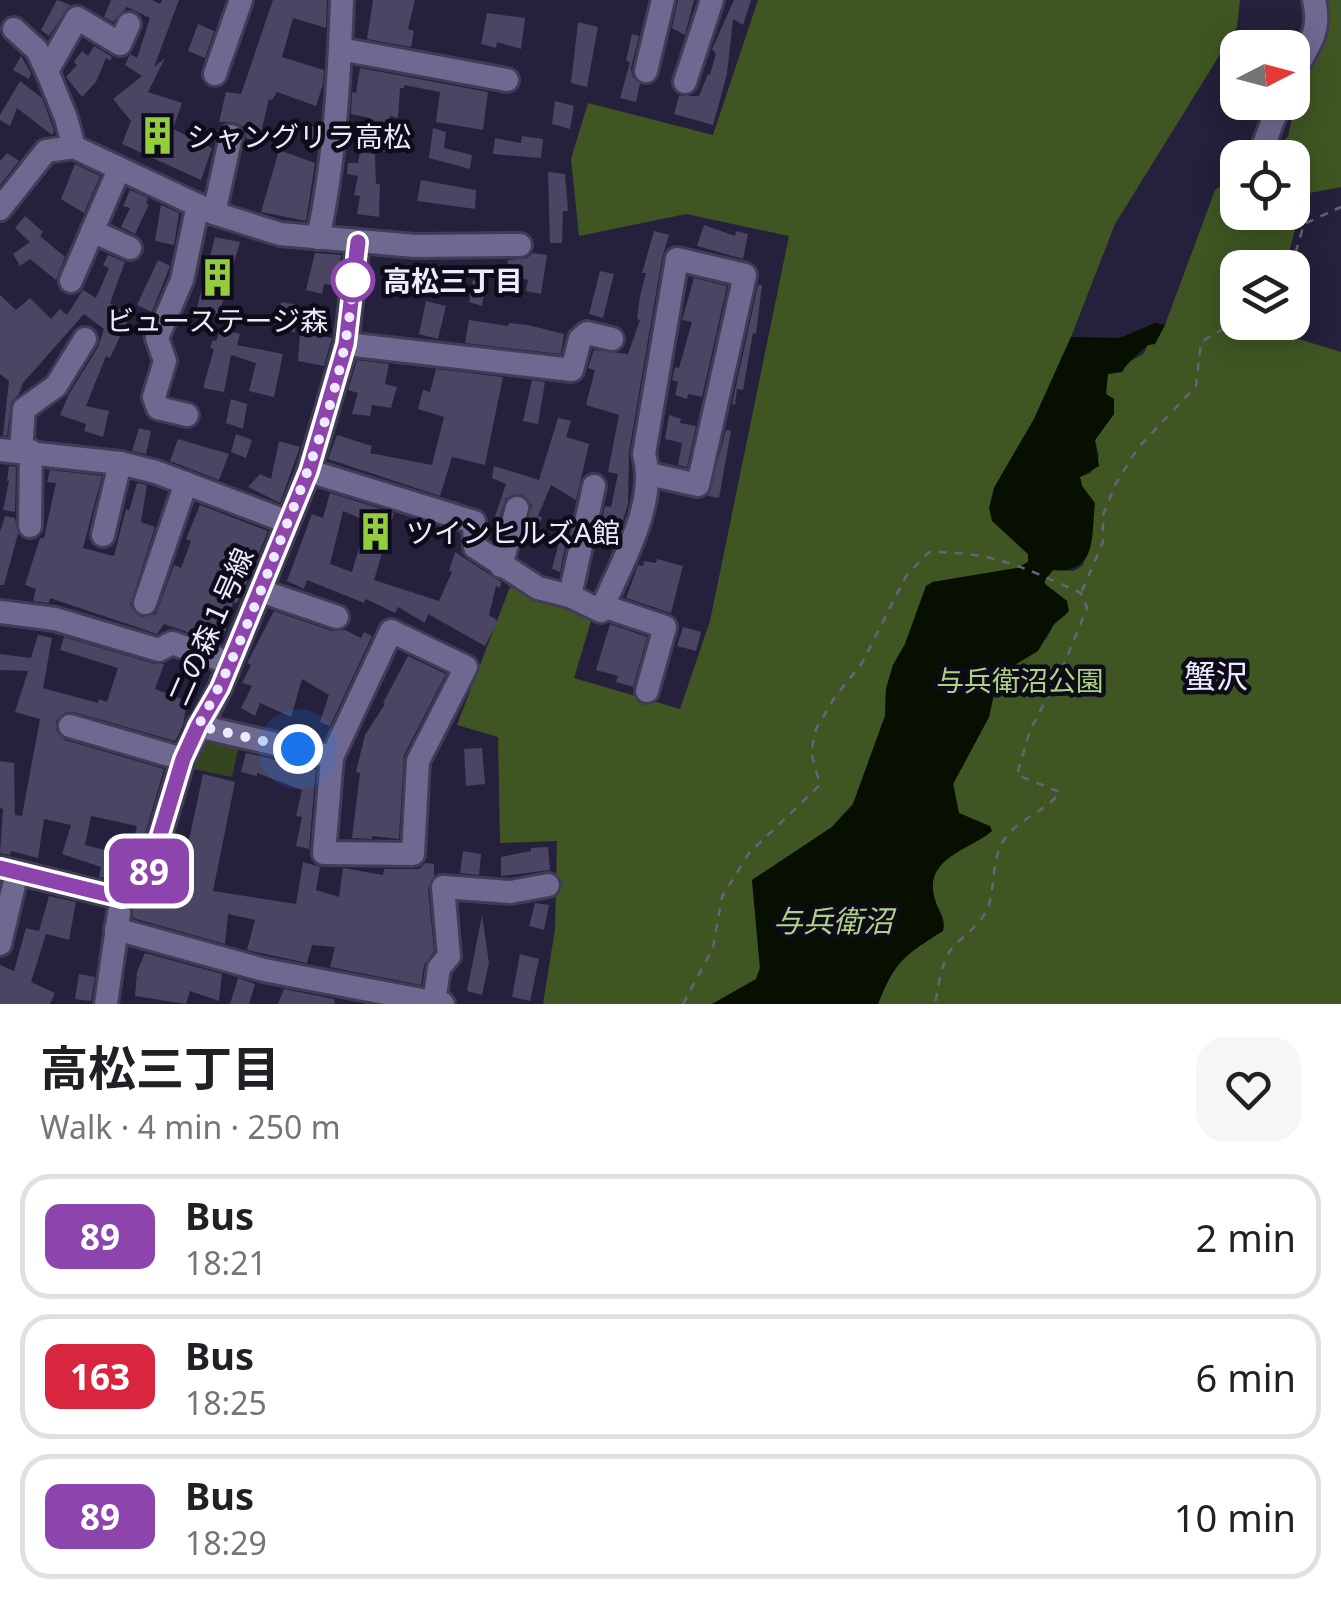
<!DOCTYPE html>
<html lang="en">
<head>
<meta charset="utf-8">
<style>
	:root { --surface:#fff; --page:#f6f6f6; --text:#202124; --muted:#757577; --line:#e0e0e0 }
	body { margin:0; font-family:"Noto Sans","Noto Sans JP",sans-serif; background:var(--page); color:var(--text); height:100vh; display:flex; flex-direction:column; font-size:38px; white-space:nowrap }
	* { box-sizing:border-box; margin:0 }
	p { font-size:32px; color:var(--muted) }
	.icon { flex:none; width:55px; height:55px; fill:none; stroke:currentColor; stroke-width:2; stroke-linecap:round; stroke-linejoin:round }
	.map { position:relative; height:1004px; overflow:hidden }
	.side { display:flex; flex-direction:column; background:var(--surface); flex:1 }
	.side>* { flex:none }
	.badge { padding:0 20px; border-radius:15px; font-size:35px; line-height:65px }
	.needle { width:65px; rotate:84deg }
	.tools { position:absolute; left:1220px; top:30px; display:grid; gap:20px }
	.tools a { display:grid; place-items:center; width:90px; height:90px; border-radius:20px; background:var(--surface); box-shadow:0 5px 25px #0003; font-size:50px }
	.you { position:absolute; width:50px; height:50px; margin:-25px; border:8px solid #fff; border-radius:50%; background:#1a73e8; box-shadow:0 0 0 15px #1a73e833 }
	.map>.badge { position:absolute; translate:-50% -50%; box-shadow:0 0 0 5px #fff }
	.round { display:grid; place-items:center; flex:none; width:105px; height:105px; border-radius:30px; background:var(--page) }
	.headline { display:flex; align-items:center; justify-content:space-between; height:170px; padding:0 40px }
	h1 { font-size:48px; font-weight:700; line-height:75px }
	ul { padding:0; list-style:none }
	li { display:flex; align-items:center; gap:30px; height:125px; margin:0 20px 15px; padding:0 20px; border:5px solid var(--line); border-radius:30px }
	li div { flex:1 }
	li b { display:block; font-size:38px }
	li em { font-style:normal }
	li .badge { min-width:110px; font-weight:700; text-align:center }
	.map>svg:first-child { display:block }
	.green { fill:#34451f }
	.forest { fill:#3f5622 }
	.water { fill:#060f00 }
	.building { fill:#494562; fill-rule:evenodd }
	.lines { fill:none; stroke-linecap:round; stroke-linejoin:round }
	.minor-casing { stroke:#413c56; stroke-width:28 }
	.path { stroke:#67637c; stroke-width:2.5; stroke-dasharray:8 8; stroke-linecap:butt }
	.minor { stroke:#6f6992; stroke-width:22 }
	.line-casing { stroke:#fff; stroke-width:22 }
	.line { stroke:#8e44ad; stroke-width:15 }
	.walk { stroke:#eceafd; stroke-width:10; stroke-dasharray:0 18 }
	.stop-dot { fill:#fff; stroke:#8e44ad; stroke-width:5 }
	.labels { text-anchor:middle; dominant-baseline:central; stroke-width:9; stroke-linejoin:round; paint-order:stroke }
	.poi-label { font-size:28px; fill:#eceafd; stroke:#0e0c18; text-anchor:start }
	.stop-label { font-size:28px; font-weight:bold; fill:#eceafd; stroke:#0e0c18; text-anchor:start }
	.street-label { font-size:28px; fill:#eceafd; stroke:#0e0c18 }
	.park-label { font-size:28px; fill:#acd182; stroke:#0e0c18 }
	.water-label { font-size:30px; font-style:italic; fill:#aed384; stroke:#0e0c18 }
	.quarter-label { font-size:32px; fill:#eceafd; stroke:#0e0c18 }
</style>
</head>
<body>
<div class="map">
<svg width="1341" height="1004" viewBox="0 0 1341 1004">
	<rect width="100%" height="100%" fill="#25203b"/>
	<!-- green -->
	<path class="green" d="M207,733L239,745L232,777L189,768Z"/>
	<!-- forest -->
	<g class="forest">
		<path d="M758,0H1240L1237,27L1115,224L1071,337L1034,419L994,488L1003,531L1028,554V562L1017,568L933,582L926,587L905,644L893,665L886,689L885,716L853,804L832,827L752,880L760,968L756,980L712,1004H543L555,929L557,841L500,843L498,737L457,725L510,587L592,618L574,678L680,709L710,621L789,236L686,214L579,236L571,159L588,103L713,135Z"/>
		<path d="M1316,0H1341V187L1310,193L1299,215L1285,267L1238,268V322L1270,323L1269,330L1341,352V1004H878C896,960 904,956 943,930C945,916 939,913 935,900C922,858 968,851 992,831L959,813L953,784L989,717L998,675L1046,639L1054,624L1066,615L1067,601L1045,584V580L1053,570L1074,571L1083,565L1094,503L1082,486L1080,477L1091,473L1099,456L1095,440L1114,414C1109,401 1101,387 1108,374L1143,354L1148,345L1155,343L1165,325L1215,190L1237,174L1238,212H1292V158L1260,157L1288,137Z"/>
	</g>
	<!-- water -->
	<path class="water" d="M1155,323L1165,325L1155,344L1148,345C1139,354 1129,360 1122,372L1108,374L1106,394L1114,399V414L1095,440L1099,466L1080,477L1082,486L1095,503C1091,536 1098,574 1053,570L1045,580V584L1067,601L1069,611L1054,624L1038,651L998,675L989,717L953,784L959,813L990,826L992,831C968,851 922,858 935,900C939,913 946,917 943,931C905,955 895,960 878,1004H712L756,979L760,968L752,880L832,827L853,804L885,716L886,689L893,665L905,644L926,586L933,582L1017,568L1028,562V554L992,521L989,508L994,488L1034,419L1071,337L1120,338Z"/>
	<!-- building -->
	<g class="building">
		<path d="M57,0L70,5L49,36L41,30Z"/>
		<path d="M111,0H152L160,4L162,0H179L154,67L165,58L148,92L182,103L173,129L212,148L201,180L122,144L131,121L113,99L142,76L125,65L130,54L137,58L150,18L127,7L113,22L104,17Z"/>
		<path d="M273,0H327L326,28L293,18L282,57L324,70L323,84L316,106L277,92L272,100L269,99L259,141L246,138L245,128L235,122H219L226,92L241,94Z"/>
		<path d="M373,0H415L408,29L414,31L411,47L367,39Z"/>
		<path d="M678,0H694L685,35L672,28Z"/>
		<path d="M734,0H751L743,25L733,19L727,74L713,125L674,114L679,96H699L708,74L710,75L716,54L712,49Z"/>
		<path d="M487,13L525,18L521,49L497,42L496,48L481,44Z"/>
		<path d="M578,22L598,27L587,87L571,83Z"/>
		<path d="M198,24L214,31L205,58L188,51Z"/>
		<path d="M632,34L639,36L631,68L632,76L640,84L636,102L620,98L630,62L626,61Z"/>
		<path d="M94,46L112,57L110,61L106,58L96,82L82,97L66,77L77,65L74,62L82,51L88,56Z"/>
		<path d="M21,56L31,73L29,79L13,70Z"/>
		<path d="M360,68L488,92L483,130L436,122L440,92L404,85V88H400L398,118L390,116L387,152L367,149L370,118L351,114L352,92L356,93Z"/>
		<path d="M20,81L42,98L54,130L52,135L17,108L10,126L0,120V115Z"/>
		<path d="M555,101L574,106L570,129L552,124Z"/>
		<path d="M311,126L319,127L317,151L308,149Z"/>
		<path d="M433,128L446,132L444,148L472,155L470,169L429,158Z"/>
		<path d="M522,136L543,139L541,158L493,154L495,138L521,143Z"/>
		<path d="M279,150L315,163L306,221L261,212Z"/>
		<path d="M360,152L375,154L376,184H380L379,217L357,214L360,196L354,195L358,176L347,174L348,163H358Z"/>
		<path d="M7,153L19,161L0,185V161Z"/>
		<path d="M75,164L100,176L84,213L61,199Z"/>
		<path d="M548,172L565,174L568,211H563L562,243H550Z"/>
		<path d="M421,180L476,190L475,209L417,201Z"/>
		<path d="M130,190L148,198L146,204H149L135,234L121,227L130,208L123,206Z"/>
		<path d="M161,205L179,213L174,245L155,241Z"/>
		<path d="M25,216L43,232L40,236L65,257L56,280L30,259L20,266L13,254L30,242L15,228Z"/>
		<path d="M704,225L735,236L736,231L748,234L743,259L697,246Z"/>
		<path d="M654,231L669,235L662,258L629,452L628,504L618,536L599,532L605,506L611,507L618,474L608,472L619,415L586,405L595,370L588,368L594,350L628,354L640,320L637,319L640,296L646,273H642Z"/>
		<path d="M215,237L240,242L218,318L196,311Z"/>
		<path d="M315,253L341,255L338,286L324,284L322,294L306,290Z"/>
		<path d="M533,253L547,255L541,294L526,291L528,280L506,274L508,260L527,258Z"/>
		<path d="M108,255L125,262L110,303L130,315L110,358L106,356L86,406L109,411L103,437L84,431L86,424L60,415L69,394L98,347L104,329L84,314L23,383L19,394L11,402L7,436L3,435L9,381L0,374V295L16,310L30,298L51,319L60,309L67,315L83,290L96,298L109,268L103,265Z"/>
		<path d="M158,260L170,266L152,312L137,305Z"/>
		<path d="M600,271L614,274L603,318L589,314Z"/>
		<path d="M694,278L727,286L702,397L688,394L687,399L675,395L678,382L672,380L675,367L679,368L692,322L682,320Z"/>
		<path d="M473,280L486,284L482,306L469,302Z"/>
		<path d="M758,285H762L756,334L753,333L743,390L737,389L735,405L732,404Z"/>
		<path d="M426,301L446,306L438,339L419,334Z"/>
		<path d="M281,302L298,305L295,332L277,329Z"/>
		<path d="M469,320L508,326L509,323L528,325L564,334L561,354L465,343Z"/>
		<path d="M221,329L240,334L237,345L283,354L274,397L249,391L256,363L231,355L224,392L203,388L214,349L210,348L213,340L216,341Z"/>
		<path d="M300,333L332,338L324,366L298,361Z"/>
		<path d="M357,360L389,364L385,384L397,387L391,408L372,405L370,416L352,414L358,393L348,390Z"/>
		<path d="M436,369L503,377L485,465L452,457L440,496L328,459L337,435L372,446L370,453L432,465L444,417L418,409L423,390L430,392Z"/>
		<path d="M532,380L545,382L538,424L523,421Z"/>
		<path d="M231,399L247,404L243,429L226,423Z"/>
		<path d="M669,415L681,419L680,423L696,426L687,467L678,465L682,443L665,439Z"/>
		<path d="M558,418L571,421L566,437L589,444L576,500L551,485L538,516L542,517L534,544L524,540L532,505L522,494L506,498L495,530L491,528L506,484L492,478L494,466L539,480Z"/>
		<path d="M139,428L151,431L146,454L132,451Z"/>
		<path d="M726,430L731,431L719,498L708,496Z"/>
		<path d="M236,434L252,440L246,458L231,452Z"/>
		<path d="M178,439L229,454L219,480L170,461Z"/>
		<path d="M279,441L300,447L280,503L248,487L260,474L271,479Z"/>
		<path d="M9,466L16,467L15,512L3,510L9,481H7Z"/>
		<path d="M50,470L102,476L83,548L114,556L126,509L129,511L137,483L147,485L141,522L155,527L130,605L141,617L156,614L174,565L181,568L191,541L186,539L200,505L268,531L256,560L251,558L247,583L237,603L233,602L222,644L164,624L157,634L50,598L49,603L33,601L36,589L25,585L40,538H44L56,483L47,482Z"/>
		<path d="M330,493L394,513L374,580L439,601L452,572L449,571L455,552L501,582L500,588L496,586L489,615L498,621L485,646L428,614L425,623L398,607L395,613L366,599L364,603L307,580L304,589L287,581L312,514L323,518ZM343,511L367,521L352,572L330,564Z"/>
		<path d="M5,516L15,518L18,534L4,585H0V532Z"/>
		<path d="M559,542L566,543L560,572L552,569Z"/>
		<path d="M657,559L683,566L671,613L626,598L638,565L643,566L644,561L656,563Z"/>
		<path d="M274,611L332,631L345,630L361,638L364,632L372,636L330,726L320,722L329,695L302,679L291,717L260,703L255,716L241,708L252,686L242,683L251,665L247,663Z"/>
		<path d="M610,624L647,637L633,687L616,682L618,676L596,670Z"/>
		<path d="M683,627L701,632L696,651L677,646Z"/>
		<path d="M38,635L52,638L43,688L98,703L99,699L107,702L118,668L60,650L64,637L155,664H164L155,689L187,701L183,726L175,741L74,712H66L56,721V730L65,740L164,769L143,841L134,838L137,826L91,816L85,845L126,855L121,882L99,877L101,867L62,854L71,825L44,819L38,858L11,851L10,855L0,853L3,809L0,808V761L14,763L15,815L22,816L40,719L15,712L28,671L0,670V654L31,658Z"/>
		<path d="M408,656L446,674L404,755L399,839L372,836V839L352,838L360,773L356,772L365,735L385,704L383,703Z"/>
		<path d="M482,748L485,784L466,786L464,749Z"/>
		<path d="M246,753L316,769L309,849L296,846L302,817L296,816L302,790L257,773V776L241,772Z"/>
		<path d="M203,774L235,782L213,891L296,904L303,862L320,867L316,890L339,897L343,868L383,875L384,869H419L425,863L434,864V876L428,888L434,951L424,965L421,985L330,967L335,947L312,945L307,963L247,950L255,920L228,914L225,944L133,918V909L147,903L157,905L165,878L180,883Z"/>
		<path d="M548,847L550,870L501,876V857L531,851V848Z"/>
		<path d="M463,851L481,854L479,875L460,873Z"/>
		<path d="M49,896L76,902L69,940L46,934L31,982L55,993L50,1004H0V965L14,971L26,928L39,931Z"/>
		<path d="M535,903L549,905L544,930L529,926Z"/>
		<path d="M482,915L489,963L482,995L467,991Z"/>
		<path d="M145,953L222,974L219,1001L190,991L186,1004L135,996L137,972Z"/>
		<path d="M520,954L539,959L530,1001L512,997Z"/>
		<path d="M79,974L95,977L91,1001L75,999Z"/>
		<path d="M238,978L255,984L249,1004H230Z"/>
		<path d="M284,989L334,999L335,1004H278Z"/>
	</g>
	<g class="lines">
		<defs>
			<g id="minor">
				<path d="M14,29L37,50L47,71"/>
				<path d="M340,49L507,80"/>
				<path d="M646,71L663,0"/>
				<path d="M215,74L241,0"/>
				<path d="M1292,74C1308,48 1322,31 1314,0"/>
				<path d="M685,82L712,0"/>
				<path d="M74,147L66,118L47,71L77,18L120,44L129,24"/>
				<path d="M1263,147L1280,102"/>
				<path d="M0,209L46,151L74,147L214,213L280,234L415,246L520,245"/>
				<path d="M214,213L231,136"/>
				<path d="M92,231L130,248"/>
				<path d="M318,238C335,160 339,80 342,0"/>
				<path d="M71,281L119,169"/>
				<path d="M346,344L572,370L580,339L587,333L612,339"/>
				<path d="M187,415L158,408L154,397L165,361L157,338L182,280L198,205"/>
				<path d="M0,450L120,463L156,472L288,522"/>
				<path d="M21,450L24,409L56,386L85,339"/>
				<path d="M309,471L474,522L475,547L538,588L570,596L601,611C620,565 658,504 644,454L677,259L745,275L698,485L649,474"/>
				<path d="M30,526L31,451"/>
				<path d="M103,535L120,463"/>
				<path d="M501,566L517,508"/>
				<path d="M261,591L337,617"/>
				<path d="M570,596L594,486"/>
				<path d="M145,603L186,483"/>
				<path d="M603,606L665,627L647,691"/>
				<path d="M0,612L55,619L159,650L172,643L230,663"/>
				<path d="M70,726L183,759"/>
				<path d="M198,726L332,757L391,631L466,667L418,761L413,854L324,853L332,757"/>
				<path d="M0,868L122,898L144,888L183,759L220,688L309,471L346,344L358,242"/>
				<path d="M116,929L264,970L443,1004"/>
				<path d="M0,944L17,872"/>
				<path d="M434,1003L439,968L449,956L443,887L511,892L548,885"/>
				<path d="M106,1004L119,913"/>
			</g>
		</defs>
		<!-- minor casing -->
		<use href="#minor" class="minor-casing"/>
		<!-- path -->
		<g class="path">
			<path d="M1291,268L1304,224L1341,207"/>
			<path d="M1082,591L1103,542V515L1116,483L1138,448L1196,386L1201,342L1238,320"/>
			<path d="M683,1004L713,948L722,897L749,853L820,785L811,752L816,729L835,697L862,663L906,576L929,552C994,552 1023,567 1081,593L1087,608L1060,674L1030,730L1017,775L1060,792C1045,813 1015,819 1002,843C992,862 995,884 989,904C983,925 962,935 950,951C941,964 938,989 935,1004"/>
		</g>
		<!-- minor -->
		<use href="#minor" class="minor"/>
	</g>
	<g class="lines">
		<defs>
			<path id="line" d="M0,868L122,898L144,888L183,759L198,726L220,688L309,471L346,344L358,242"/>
		</defs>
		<!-- line casing -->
		<use href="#line" class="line-casing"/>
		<!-- line -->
		<use href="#line" class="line"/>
		<!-- walk -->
		<path class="walk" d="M298,749L198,726C231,669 255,606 279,544C313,459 348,373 353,280"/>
	</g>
	<!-- icons -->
	<defs>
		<symbol id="building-bare" viewBox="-9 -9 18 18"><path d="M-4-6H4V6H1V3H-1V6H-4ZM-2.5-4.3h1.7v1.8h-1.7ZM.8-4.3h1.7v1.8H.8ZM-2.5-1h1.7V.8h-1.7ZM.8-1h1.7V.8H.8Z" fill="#93cd3e" stroke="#0e0c18" stroke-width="2.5" paint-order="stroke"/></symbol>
	</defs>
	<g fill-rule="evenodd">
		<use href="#building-bare" x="130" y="108" width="55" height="55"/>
		<use href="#building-bare" x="190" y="250" width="55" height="55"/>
		<use href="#building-bare" x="348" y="504" width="55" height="55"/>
	</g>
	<!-- markers -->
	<circle class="stop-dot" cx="353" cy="280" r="20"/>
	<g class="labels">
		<!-- poi labels -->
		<g class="poi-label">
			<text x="187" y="136">シャングリラ高松</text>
			<text x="217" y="320" text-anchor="middle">ビューステージ森</text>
			<text x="406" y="532">ツインヒルズA館</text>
		</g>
		<!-- stop labels -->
		<g class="stop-label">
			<text x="383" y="280">高松三丁目</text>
		</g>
		<!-- street labels -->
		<g class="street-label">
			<text transform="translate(210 626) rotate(-66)">二の森１号線</text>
		</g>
		<!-- park labels -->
		<g class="park-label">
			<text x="1020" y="680">与兵衛沼公園</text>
		</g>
		<!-- water labels -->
		<g class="water-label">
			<text x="833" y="920">与兵衛沼</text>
		</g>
		<!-- quarter labels -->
		<g class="quarter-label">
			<text x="1216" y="675">蟹沢</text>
		</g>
	</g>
</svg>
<div class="tools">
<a><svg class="needle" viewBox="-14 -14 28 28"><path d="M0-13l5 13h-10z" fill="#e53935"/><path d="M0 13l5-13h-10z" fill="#757577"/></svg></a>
<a><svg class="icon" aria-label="locate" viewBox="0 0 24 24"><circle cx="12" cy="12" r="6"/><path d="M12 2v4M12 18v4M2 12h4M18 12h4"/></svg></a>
<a><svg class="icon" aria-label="layers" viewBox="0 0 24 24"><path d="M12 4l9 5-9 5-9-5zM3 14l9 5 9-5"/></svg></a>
</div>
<div class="you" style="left:298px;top:749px"></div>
<b class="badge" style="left:149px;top:871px;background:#8e44ad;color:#fff">89</b>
</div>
<section class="side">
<div class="headline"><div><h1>高松三丁目</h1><p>Walk · 4 min · 250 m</p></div><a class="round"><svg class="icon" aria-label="heart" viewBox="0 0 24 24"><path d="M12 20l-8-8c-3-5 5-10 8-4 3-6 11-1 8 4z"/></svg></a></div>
<ul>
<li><span class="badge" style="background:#8e44ad;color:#fff">89</span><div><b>Bus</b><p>18:21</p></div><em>2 min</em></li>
<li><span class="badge" style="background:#d7263d;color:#fff">163</span><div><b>Bus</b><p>18:25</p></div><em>6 min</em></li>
<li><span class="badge" style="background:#8e44ad;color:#fff">89</span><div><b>Bus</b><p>18:29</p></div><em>10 min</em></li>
</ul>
</section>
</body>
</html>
